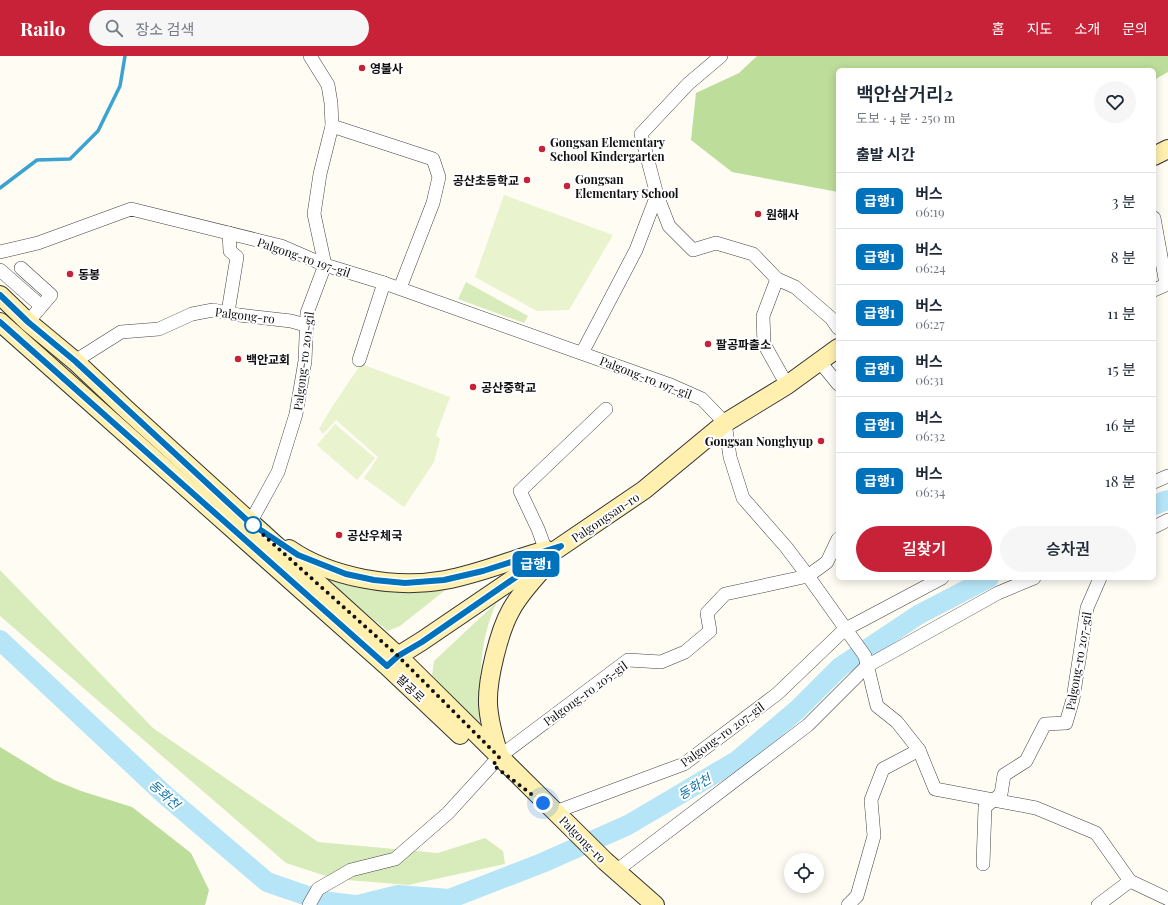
<!DOCTYPE html>
<html lang="ko">
<head>
<meta charset="utf-8">
<style>
	:root { --surface:#fff; --page:#f6f6f7; --text:#1f2937; --muted:#747a83; --line:#e0e1e3; --accent:#c72237 }
	body { margin:0; font-family:"Playfair Display","Noto Sans KR",serif; background:var(--page); color:var(--text); height:100vh; display:flex; flex-direction:column; font-size:15px; white-space:nowrap }
	* { box-sizing:border-box; margin:0 }
	p { font-size:13px; color:var(--muted) }
	.icon { flex:none; width:22px; height:22px; fill:none; stroke:currentColor; stroke-width:2; stroke-linecap:round; stroke-linejoin:round }
	.map { position:relative; flex:1; overflow:hidden }
	.drawer { position:absolute; left:836px; top:12px; width:320px; height:512px; display:flex; flex-direction:column; background:var(--surface); border-radius:6px; box-shadow:0 2px 10px #0003 }
	.drawer>* { flex:none }
	.badge { padding:0 8px; border-radius:6px; font-size:14px; line-height:26px }
	.buttons { position:absolute; left:784px; top:797px; display:grid; gap:8px }
	.buttons a { display:grid; place-items:center; width:40px; height:40px; border-radius:50%; background:var(--surface); box-shadow:0 2px 10px #0003; font-size:20px }
	.you { position:absolute; width:20px; height:20px; margin:-10px; border:3px solid #fff; border-radius:50%; background:#1a73e8; box-shadow:0 0 0 6px #1a73e833 }
	.map>.badge { position:absolute; translate:-50% -50%; box-shadow:0 0 0 2px #fff }
	h2 { padding:0 20px; font-size:15px; line-height:36px }
	.round { display:grid; place-items:center; flex:none; width:42px; height:42px; border-radius:21px; background:var(--page) }
	.summary { display:flex; align-items:center; justify-content:space-between; height:68px; padding:0 20px }
	h1 { font-size:19px; font-weight:600; line-height:30px }
	.button { display:flex; gap:8px; margin-top:auto; padding:8px 20px }
	.button a { flex:1; height:46px; border-radius:24px; background:var(--accent); color:#fff; font-size:16px; font-weight:600; line-height:46px; text-align:center }
	.button a+a { background:var(--page); color:var(--text) }
	ul { padding:0; list-style:none }
	li { display:flex; align-items:center; gap:12px; height:56px; padding:0 20px; border-top:1px solid var(--line) }
	li div { flex:1 }
	li b { display:block; font-size:15px }
	li em { font-style:normal }
	li .badge { min-width:44px; font-weight:700; text-align:center }
	header { display:flex; align-items:center; gap:24px; box-sizing:border-box; height:56px; padding:0 20px; background:var(--accent); color:#fff }
	header strong { font-size:19px }
	nav { display:flex; gap:22px; margin-inline-start:auto; font-size:14px }
	.search { width:280px; height:36px; background:var(--page); display:flex; align-items:center; gap:10px; box-sizing:border-box; padding:0 14px; border-radius:22px; color:var(--muted); font-size:15px }
	.map>svg:first-child { display:block }
	.green { fill:#d8ecbb }
	.forest { fill:#bddd9a }
	.pitch { fill:#e9f3cd }
	.lines { fill:none; stroke-linecap:round; stroke-linejoin:round }
	.stream { stroke:#3ba2d2; stroke-width:3.5 }
	.river { stroke:#b7e5f8; stroke-width:20 }
	.street-casing { stroke:#444; stroke-width:14 }
	.secondary-casing { stroke:#333; stroke-width:20 }
	.street { stroke:#fff; stroke-width:13 }
	.secondary { stroke:#fff0af; stroke-width:18 }
	.line-casing { stroke:#fff; stroke-width:9 }
	.line { stroke:#0072bc; stroke-width:6 }
	.walk { stroke:#111; stroke-width:4; stroke-dasharray:0 7.2 }
	.poi-dot { fill:#c72237; stroke:#fff; stroke-width:1.5 }
	.stop-dot { fill:#fff; stroke:#0072bc; stroke-width:2 }
	.labels { text-anchor:middle; dominant-baseline:central; stroke-width:4; stroke-linejoin:round; paint-order:stroke }
	.poi-label { font-size:12px; font-weight:bold; fill:#111; stroke:#fff; text-anchor:start }
	.street-label { font-size:12px; fill:#111; stroke:#fff }
	.water-label { font-size:13px; font-style:italic; fill:#1373a9; stroke:#fff }
</style>
</head>
<body>
<header>
<strong>Railo</strong>
<div class="search"><svg class="icon" aria-label="search" viewBox="0 0 24 24"><circle cx="10" cy="10" r="6"/><path d="M15 15l6 6"/></svg>장소 검색</div>
<nav><a>홈</a><a>지도</a><a>소개</a><a>문의</a></nav>
</header>
<div class="map">
<svg width="1168" height="849" viewBox="0 0 1168 849">
	<rect width="100%" height="100%" fill="#fffcf4"/>
	<!-- green -->
	<g class="green">
		<path d="M466,226L528,260L524,267L458,243Z"/>
		<path d="M0,514L153,672L318,786L438,797L485,782L503,795L505,808L408,829L335,823L286,807L0,560Z"/>
		<path d="M318,519L372,534L425,526L448,532L400,570L388,575Z"/>
		<path d="M497,546C478,585 480,628 480,671L432,619L434,605Z"/>
	</g>
	<!-- forest -->
	<g class="forest">
		<path d="M757,0H1168V16L1154,24V14H838V136L732,116L691,84L696,37L739,17Z"/>
		<path d="M0,691L54,724L81,735L132,751L191,797L209,834L205,849H0Z"/>
	</g>
	<!-- pitch -->
	<g class="pitch">
		<path d="M504,139L613,179L569,254L537,255L475,221Z"/>
		<path d="M361,308L450,341L436,379L440,383L434,406L404,451L364,422L378,401L336,364L323,378L319,373L332,351Z"/>
		<path d="M335,368L375,402L357,424L317,389Z"/>
	</g>
	<g class="lines">
		<!-- stream -->
		<g class="stream">
			<path d="M0,132L37,104L70,103L98,75L120,30L125,0"/>
			<path d="M398,839L410,849"/>
		</g>
		<!-- river -->
		<g class="river">
			<path d="M1154,449L1168,444"/>
			<path d="M0,584L165,739L267,826L322,845L355,849"/>
			<path d="M358,849L398,839L449,843L542,807L628,769L738,704L797,654L840,611L918,559L989,522"/>
		</g>
		<defs>
			<g id="street">
				<path d="M721,0L688,28L641,78L657,139L669,170L693,194L716,187L753,198L777,223L795,231L831,262L838,272"/>
				<path d="M332,70L433,103L439,121L433,147L400,232"/>
				<path d="M1154,162L1166,228"/>
				<path d="M0,196L38,187L131,153L281,190L325,209L384,227L668,328L702,343L725,367L730,401L743,442L786,491L808,520L865,600L877,650L897,666L919,694L935,733L1036,752L1096,777L1130,825L1168,843"/>
				<path d="M21,212L51,239L28,266"/>
				<path d="M0,214L41,250"/>
				<path d="M777,223L763,260L764,288L787,329"/>
				<path d="M1154,234L1168,228"/>
				<path d="M228,256L237,201L230,195L229,177"/>
				<path d="M582,297L636,194L657,139"/>
				<path d="M359,304L384,227"/>
				<path d="M75,305L121,276L159,273L192,258L213,254L239,259L291,265L305,269"/>
				<path d="M820,306L838,328"/>
				<path d="M1154,426L1168,420"/>
				<path d="M250,467L278,416L296,358L305,305L307,257L325,209L314,158L320,118L332,70L331,47L328,29L310,0"/>
				<path d="M1154,471L1168,464"/>
				<path d="M546,495L538,473L520,435L606,353"/>
				<path d="M555,756L684,708L777,638L844,574L942,522"/>
				<path d="M983,808L985,751L1001,738L1004,719L1026,705L1045,668L1066,667L1073,643L1087,552L1100,522"/>
				<path d="M616,815L808,669L867,610L998,537L1034,522"/>
				<path d="M309,849L318,833L351,814L395,803L448,757L499,701L628,604L661,606L685,596L710,575L707,557L725,538L808,520L827,506L838,483"/>
				<path d="M848,849L857,840L874,780L871,744L883,713L919,694"/>
				<path d="M1098,849L1130,825"/>
			</g>
			<g id="secondary">
				<path d="M1154,100L1168,93"/>
				<path d="M0,239L28,266L75,305L127,354L398,600L605,805L655,849"/>
				<path d="M0,266L387,610L460,679"/>
				<path d="M289,493C331,522 395,533 445,524C480,518 513,503 547,494"/>
				<path d="M391,607L398,600L422,585L644,434L725,367L787,329L838,292"/>
				<path d="M499,699C494,683 489,666 488,648C487,624 499,575 511,554C520,537 535,522 547,508"/>
			</g>
		</defs>
		<!-- street casing -->
		<use href="#street" class="street-casing"/>
		<!-- secondary casing -->
		<use href="#secondary" class="secondary-casing"/>
		<!-- street -->
		<use href="#street" class="street"/>
		<!-- secondary -->
		<use href="#secondary" class="secondary"/>
	</g>
	<g class="lines">
		<defs>
			<path id="line" d="M0,239L28,266L75,305L250,467L298,499L346,518L374,524L405,527L444,524L483,515L561,490L422,586L398,600L387,610L0,266"/>
		</defs>
		<!-- line casing -->
		<use href="#line" class="line-casing"/>
		<!-- line -->
		<use href="#line" class="line"/>
		<!-- walk -->
		<path class="walk" d="M253,469L250,467L398,600L499,701L493,709L543,747"/>
	</g>
	<!-- markers -->
	<g class="poi-dot">
		<circle cx="362" cy="12" r="4"/>
		<circle cx="542" cy="93" r="4"/>
		<circle cx="527" cy="124" r="4"/>
		<circle cx="567" cy="130" r="4"/>
		<circle cx="758" cy="158" r="4"/>
		<circle cx="70" cy="218" r="4"/>
		<circle cx="708" cy="288" r="4"/>
		<circle cx="238" cy="303" r="4"/>
		<circle cx="473" cy="331" r="4"/>
		<circle cx="821" cy="385" r="4"/>
		<circle cx="339" cy="479" r="4"/>
	</g>
	<circle class="stop-dot" cx="253" cy="469" r="8"/>
	<g class="labels">
		<!-- poi labels -->
		<g class="poi-label">
			<text x="370" y="12">영불사</text>
			<text x="550" y="86">Gongsan Elementary<tspan x="550" dy="14">School Kindergarten</tspan></text>
			<text x="575" y="123">Gongsan<tspan x="575" dy="14">Elementary School</tspan></text>
			<text x="519" y="124" text-anchor="end">공산초등학교</text>
			<text x="766" y="158">원해사</text>
			<text x="78" y="218">동봉</text>
			<text x="716" y="288">팔공파출소</text>
			<text x="246" y="303">백안교회</text>
			<text x="481" y="331">공산중학교</text>
			<text x="813" y="385" text-anchor="end">Gongsan Nonghyup</text>
			<text x="347" y="479">공산우체국</text>
		</g>
		<!-- street labels -->
		<g class="street-label">
			<text transform="translate(304 201) rotate(19)">Palgong-ro 197-gil</text>
			<text transform="translate(245 259) rotate(7)">Palgong-ro</text>
			<text transform="translate(303 305) rotate(-83)">Palgong-ro 201-gil</text>
			<text transform="translate(646 321) rotate(21)">Palgong-ro 197-gil</text>
			<text transform="translate(605 461) rotate(-34)">Palgongsan-ro</text>
			<text transform="translate(1078 605) rotate(-80)">Palgong-ro 207-gil</text>
			<text transform="translate(411 632) rotate(43)">팔공로</text>
			<text transform="translate(585 637) rotate(-36)">Palgong-ro 205-gil</text>
			<text transform="translate(722 678) rotate(-36)">Palgong-ro 207-gil</text>
			<text transform="translate(583 783) rotate(45)">Palgong-ro</text>
		</g>
		<!-- water labels -->
		<g class="water-label">
			<text transform="translate(694 730) rotate(-31)">동화천</text>
			<text transform="translate(165 738) rotate(42)">동화천</text>
		</g>
	</g>
</svg>
<div class="buttons">
<a><svg class="icon" aria-label="locate" viewBox="0 0 24 24"><circle cx="12" cy="12" r="6"/><path d="M12 2v4M12 18v4M2 12h4M18 12h4"/></svg></a>
</div>
<div class="you" style="left:543px;top:747px"></div>
<b class="badge" style="left:536px;top:508px;background:#0072bc;color:#fff">급행1</b>
<section class="drawer">
<div class="summary"><div><h1>백안삼거리2</h1><p>도보 · 4 분 · 250 m</p></div><a class="round"><svg class="icon" aria-label="heart" viewBox="0 0 24 24"><path d="M12 20l-8-8c-3-5 5-10 8-4 3-6 11-1 8 4z"/></svg></a></div>
<h2>출발 시간</h2>
<ul>
<li><span class="badge" style="background:#0072bc;color:#fff">급행1</span><div><b>버스</b><p>06:19</p></div><em>3 분</em></li>
<li><span class="badge" style="background:#0072bc;color:#fff">급행1</span><div><b>버스</b><p>06:24</p></div><em>8 분</em></li>
<li><span class="badge" style="background:#0072bc;color:#fff">급행1</span><div><b>버스</b><p>06:27</p></div><em>11 분</em></li>
<li><span class="badge" style="background:#0072bc;color:#fff">급행1</span><div><b>버스</b><p>06:31</p></div><em>15 분</em></li>
<li><span class="badge" style="background:#0072bc;color:#fff">급행1</span><div><b>버스</b><p>06:32</p></div><em>16 분</em></li>
<li><span class="badge" style="background:#0072bc;color:#fff">급행1</span><div><b>버스</b><p>06:34</p></div><em>18 분</em></li>
</ul>
<div class="button"><a>길찾기</a><a>승차권</a></div>
</section>
</div>
</body>
</html>
